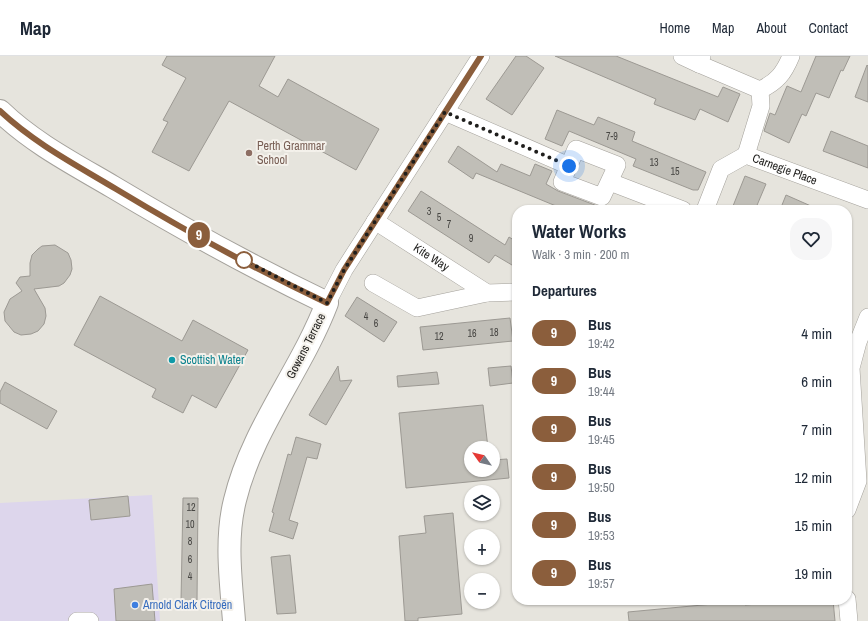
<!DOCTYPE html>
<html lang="en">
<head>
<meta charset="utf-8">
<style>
	:root { --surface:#fff; --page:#f6f6f7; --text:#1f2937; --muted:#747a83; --line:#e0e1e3 }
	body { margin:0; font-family:"Archivo Narrow",sans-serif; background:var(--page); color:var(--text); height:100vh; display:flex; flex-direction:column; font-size:15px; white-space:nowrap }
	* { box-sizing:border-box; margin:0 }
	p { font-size:13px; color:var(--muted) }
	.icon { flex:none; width:22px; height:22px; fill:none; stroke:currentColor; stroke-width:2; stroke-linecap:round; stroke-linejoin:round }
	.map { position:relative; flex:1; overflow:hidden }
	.drawer { position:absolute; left:512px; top:149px; width:340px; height:400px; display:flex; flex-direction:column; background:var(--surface); border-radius:16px; box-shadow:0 1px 3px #0004 }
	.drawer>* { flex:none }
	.badge { padding:0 8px; border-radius:13px; font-size:14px; line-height:26px }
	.needle { width:26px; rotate:304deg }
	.controls { position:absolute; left:464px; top:385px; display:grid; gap:8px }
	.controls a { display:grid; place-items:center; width:36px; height:36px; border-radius:50%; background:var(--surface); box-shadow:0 1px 3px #0004; font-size:20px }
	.you { position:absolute; width:20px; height:20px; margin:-10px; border:3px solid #fff; border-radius:50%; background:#1a73e8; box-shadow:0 0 0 6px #1a73e833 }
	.map>.badge { position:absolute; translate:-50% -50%; box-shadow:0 0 0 2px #fff }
	h2 { padding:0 20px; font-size:15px; line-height:36px }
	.round { display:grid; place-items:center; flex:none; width:42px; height:42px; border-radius:16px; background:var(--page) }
	.summary { display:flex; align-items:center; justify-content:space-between; height:68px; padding:0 20px }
	h1 { font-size:19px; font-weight:700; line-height:30px }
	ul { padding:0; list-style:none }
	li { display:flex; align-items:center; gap:12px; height:48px; padding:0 20px }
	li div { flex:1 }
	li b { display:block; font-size:15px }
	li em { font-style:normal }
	li .badge { min-width:44px; font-weight:700; text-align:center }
	header { display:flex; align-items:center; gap:24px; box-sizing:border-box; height:56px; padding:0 20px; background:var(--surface); border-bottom:1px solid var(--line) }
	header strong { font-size:19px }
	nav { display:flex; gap:22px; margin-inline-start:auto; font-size:14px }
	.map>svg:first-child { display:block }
	.commercial { fill:#ddd6ec }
	.building { fill:#c0beb7; stroke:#9c9993 }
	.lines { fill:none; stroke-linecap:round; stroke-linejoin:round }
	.minor-casing { stroke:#a4a19b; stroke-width:18 }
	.tertiary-casing { stroke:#a4a19b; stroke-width:24 }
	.minor { stroke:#fff; stroke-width:17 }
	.tertiary { stroke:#fff; stroke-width:22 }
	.line-casing { stroke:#fff; stroke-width:9 }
	.line { stroke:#8b5e3c; stroke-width:6 }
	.walk { stroke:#1f1e1c; stroke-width:4; stroke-dasharray:0 7.2 }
	.education-dot { fill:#8d6e63; stroke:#f4f1eb; stroke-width:1.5 }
	.stop-dot { fill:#fff; stroke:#8b5e3c; stroke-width:2 }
	.culture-dot { fill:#0f9aa8; stroke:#f4f1eb; stroke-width:1.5 }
	.shop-dot { fill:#3f7fe0; stroke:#f4f1eb; stroke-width:1.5 }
	.labels { text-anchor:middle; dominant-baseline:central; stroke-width:4; stroke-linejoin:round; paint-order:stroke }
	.number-label { font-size:10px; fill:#474643 }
	.education-label { font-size:12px; fill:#785e54; stroke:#f4f1eb; text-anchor:start }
	.street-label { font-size:12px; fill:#1f1e1c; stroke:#f4f1eb }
	.culture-label { font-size:12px; fill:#0d838f; stroke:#f4f1eb; text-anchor:start }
	.shop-label { font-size:12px; fill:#366cbe; stroke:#f4f1eb; text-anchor:start }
</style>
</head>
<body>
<header>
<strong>Map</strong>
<nav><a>Home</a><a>Map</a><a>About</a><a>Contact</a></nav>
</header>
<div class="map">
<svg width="868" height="565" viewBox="0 0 868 565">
	<rect width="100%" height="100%" fill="#e6e4dd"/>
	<!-- commercial -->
	<path class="commercial" d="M152,439L160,565H0V447Z"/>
	<!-- building -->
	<g class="building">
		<path d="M167,0H275L259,30L278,41L288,23L379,73L356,114L229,45L189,115L152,96L168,66L163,64L186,22L162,9Z"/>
		<path d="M516,0H526L544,12L512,59L486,43Z"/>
		<path d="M555,0H616L718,41L723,31L740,38L728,66L700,53L695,64L654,48L656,43Z"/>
		<path d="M816,0H850L843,15L841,14L829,42L816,37L806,60L802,58L789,87L764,75L770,57L775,59L787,30L801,36Z"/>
		<path d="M867,9L868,10V46L855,41Z"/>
		<path d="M557,54L594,69L598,61L635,76L632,85L706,116L698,134H693L633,110L636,103L569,75L562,90L545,83Z"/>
		<path d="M831,75L868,90V112L823,95Z"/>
		<path d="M458,90L497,116L501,108L530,120L535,108L552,115L546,128L558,135L608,154H555L556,150L476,117L473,123L448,106Z"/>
		<path d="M745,120L766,128L755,154H744L733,150Z"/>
		<path d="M421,135L505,189L509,181L517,186V212L495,199L489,207L408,155Z"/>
		<path d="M786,139L820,154H780Z"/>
		<path d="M55,189L68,197L71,204L72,213L70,219L64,227L59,230L34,233L45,252L46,260L44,268L38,275L31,278L21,279L14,276L5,265L4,256L10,243L22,235L16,227L20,221L30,220V207L32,199L38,193L42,190Z"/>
		<path d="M100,240L182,285L193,264L248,294L216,352L192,339L183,357L152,341L156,333L74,289Z"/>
		<path d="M357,241L397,266L384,286L345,260Z"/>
		<path d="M510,262L513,285L423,294L420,271Z"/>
		<path d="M338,310L340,325L352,324L326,369L309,359Z"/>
		<path d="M511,310L513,327L490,330L488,312Z"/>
		<path d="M437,316L439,328L398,331L397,320Z"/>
		<path d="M5,326L57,355L47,373L0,347V336Z"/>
		<path d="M483,349L488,392H471V414H493V404L507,403L509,422L406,432L399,357Z"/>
		<path d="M296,381L321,388L317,403L307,401L289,464L298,467L293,483L269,475L274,457L272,456L288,398L291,399Z"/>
		<path d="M128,440L130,460L91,464L89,444Z"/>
		<path d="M183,442H198L197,546L181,545Z"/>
		<path d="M453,457L462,558L418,562V565H405L399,480L426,477L424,460Z"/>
		<path d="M290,499L296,557L277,558L271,501Z"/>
		<path d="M152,528L155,565H116L114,533Z"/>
		<path d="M810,544H833L835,565H629L628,556L745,545V549Z"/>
	</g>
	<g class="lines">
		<defs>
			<g id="minor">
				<path d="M682,0L699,8"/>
				<path d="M702,0L699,8L760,34C777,26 784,17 791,0"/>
				<path d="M445,56L569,110"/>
				<path d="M576,93L617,109L602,141L562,126Z"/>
				<path d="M746,99L761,50L760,34"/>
				<path d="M610,126L683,154"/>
				<path id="s1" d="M705,154L721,113L746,99L868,144"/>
				<path id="s2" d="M375,165L487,237L517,236"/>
				<path d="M373,227L417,252L487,237"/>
				<path d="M327,247L344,214L481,0"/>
				<path d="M847,454L858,425L851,312L858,286L868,261"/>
				<path d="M847,543L849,565"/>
				<path d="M77,565H90"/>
			</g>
			<path id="tertiary" d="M0,55C33,87 74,108 113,131C183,173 254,212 327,247C301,315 252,373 235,444C225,483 231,526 234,565"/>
		</defs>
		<!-- minor casing -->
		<use href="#minor" class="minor-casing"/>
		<!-- tertiary casing -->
		<use href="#tertiary" class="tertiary-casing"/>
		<!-- minor -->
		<use href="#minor" class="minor"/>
		<!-- tertiary -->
		<use href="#tertiary" class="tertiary"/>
	</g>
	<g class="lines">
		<defs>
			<path id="line" d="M0,55C34,87 76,109 116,133C184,174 255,213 327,247L344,214L481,0"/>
		</defs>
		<!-- line casing -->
		<use href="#line" class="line-casing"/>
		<!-- line -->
		<use href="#line" class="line"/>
		<!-- walk -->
		<path class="walk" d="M244,204L327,247L344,214L445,56L569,110"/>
	</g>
	<!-- markers -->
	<circle class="education-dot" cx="249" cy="97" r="4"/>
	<circle class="stop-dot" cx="244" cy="204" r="8"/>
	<circle class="culture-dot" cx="172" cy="304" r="4"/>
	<circle class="shop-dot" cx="135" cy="549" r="4"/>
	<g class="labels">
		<!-- number labels -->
		<g class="number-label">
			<text x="612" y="80">7-9</text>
			<text x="654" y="106">13</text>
			<text x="675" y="115">15</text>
			<text x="429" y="155">3</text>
			<text x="439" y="161">5</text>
			<text x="449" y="168">7</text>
			<text x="471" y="182">9</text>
			<text x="366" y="260">4</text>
			<text x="376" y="267">6</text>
			<text x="494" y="276">18</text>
			<text x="472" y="277">16</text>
			<text x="439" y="280">12</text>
			<text x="191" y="451">12</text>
			<text x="190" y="468">10</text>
			<text x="190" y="485">8</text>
			<text x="190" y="503">6</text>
			<text x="190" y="520">4</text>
		</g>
		<!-- education labels -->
		<g class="education-label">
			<text x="257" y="90">Perth Grammar<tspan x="257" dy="14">School</tspan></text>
		</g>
		<!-- street labels -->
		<g class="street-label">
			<text stroke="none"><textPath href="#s1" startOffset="114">Carnegie Place</textPath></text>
			<text stroke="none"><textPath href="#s2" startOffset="67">Kite Way</textPath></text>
			<text transform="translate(306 290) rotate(-63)">Gowans Terrace</text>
		</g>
		<!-- culture labels -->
		<g class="culture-label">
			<text x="180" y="304">Scottish Water</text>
		</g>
		<!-- shop labels -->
		<g class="shop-label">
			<text x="143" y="549">Arnold Clark Citroën</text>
		</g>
	</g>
</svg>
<div class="controls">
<a><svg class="needle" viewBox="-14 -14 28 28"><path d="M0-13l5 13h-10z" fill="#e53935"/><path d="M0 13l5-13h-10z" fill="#747a83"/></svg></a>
<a><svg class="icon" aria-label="layers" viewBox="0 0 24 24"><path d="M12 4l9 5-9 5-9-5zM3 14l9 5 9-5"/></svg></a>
<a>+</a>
<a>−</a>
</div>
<div class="you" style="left:569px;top:110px"></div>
<b class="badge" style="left:199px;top:179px;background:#8b5e3c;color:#fff">9</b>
<section class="drawer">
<div class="summary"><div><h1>Water Works</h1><p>Walk · 3 min · 200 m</p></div><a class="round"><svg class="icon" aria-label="heart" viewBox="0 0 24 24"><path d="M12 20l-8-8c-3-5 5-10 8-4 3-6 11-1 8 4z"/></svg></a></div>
<h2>Departures</h2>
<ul>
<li><span class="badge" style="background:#8b5e3c;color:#fff">9</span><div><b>Bus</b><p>19:42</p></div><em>4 min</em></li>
<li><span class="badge" style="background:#8b5e3c;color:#fff">9</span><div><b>Bus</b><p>19:44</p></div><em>6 min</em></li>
<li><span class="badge" style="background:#8b5e3c;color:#fff">9</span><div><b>Bus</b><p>19:45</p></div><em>7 min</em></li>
<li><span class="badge" style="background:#8b5e3c;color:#fff">9</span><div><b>Bus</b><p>19:50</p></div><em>12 min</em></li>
<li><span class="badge" style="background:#8b5e3c;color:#fff">9</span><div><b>Bus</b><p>19:53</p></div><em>15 min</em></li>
<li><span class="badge" style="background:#8b5e3c;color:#fff">9</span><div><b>Bus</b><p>19:57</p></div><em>19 min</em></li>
</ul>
</section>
</div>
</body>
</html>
